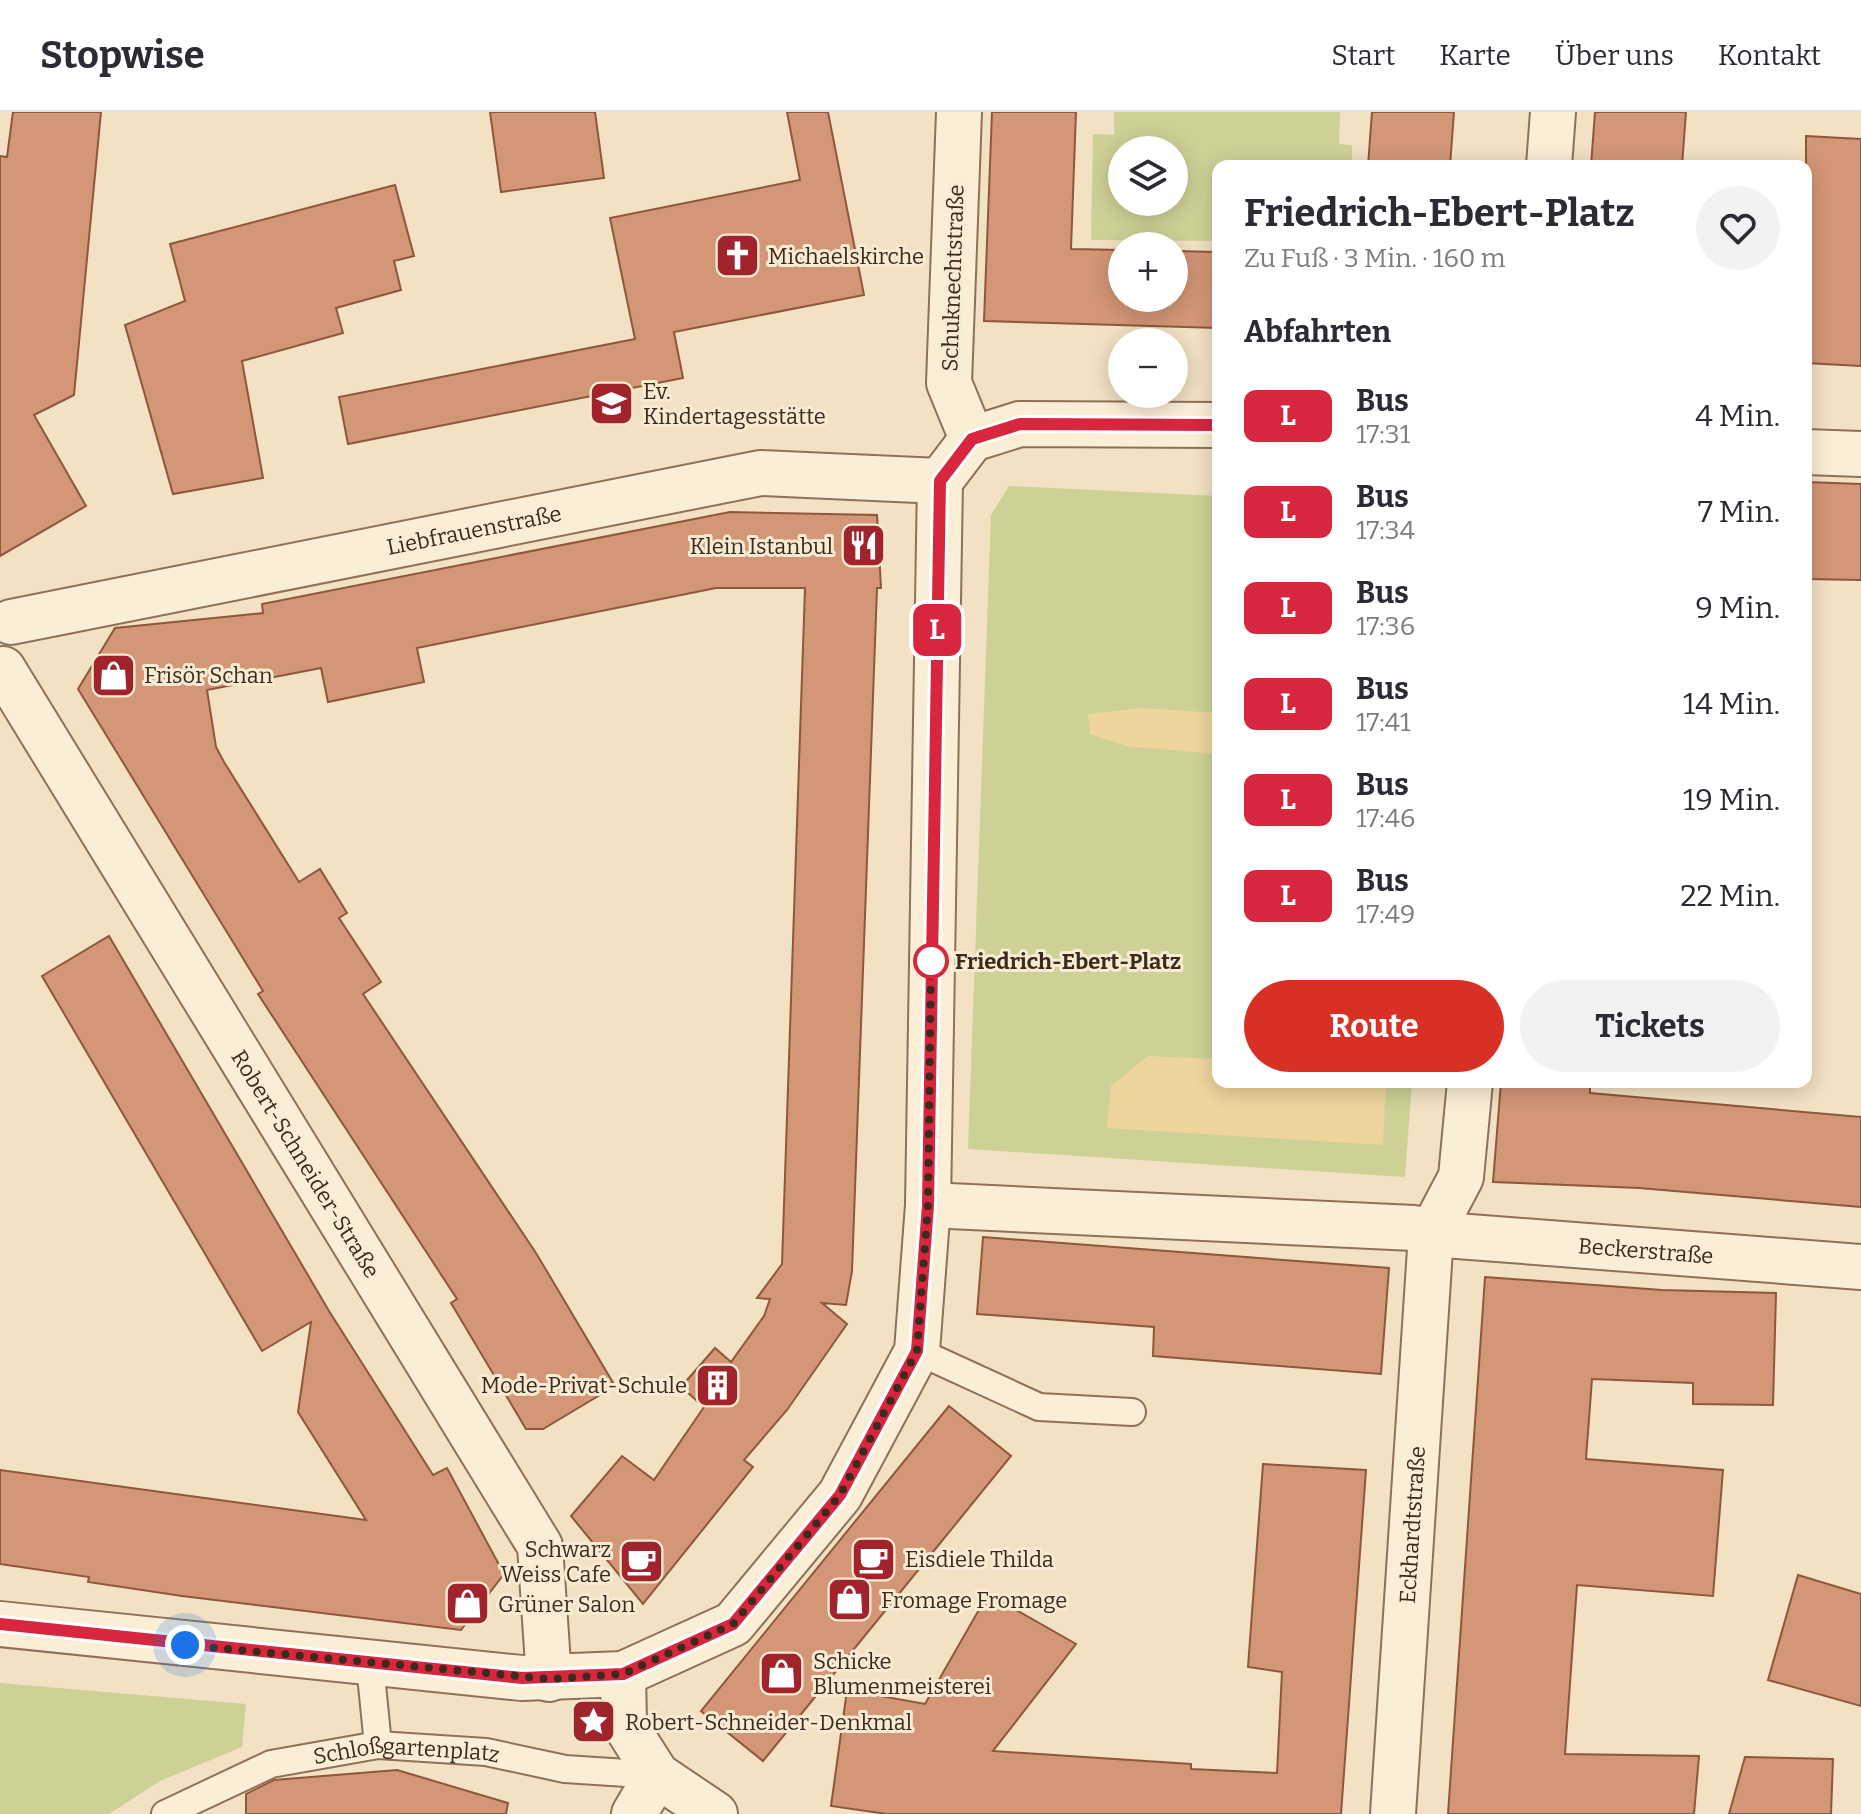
<!DOCTYPE html>
<html lang="de">
<head>
<meta charset="utf-8">
<style>
	:root { --surface:#fff; --page:#f2f2f3; --text:#2b2b33; --muted:#7c7c81; --line:#e1e1e2; --accent:#d93025 }
	body { margin:0; font-family:Bitter,serif; background:var(--page); color:var(--text); height:100vh; display:flex; flex-direction:column; font-size:30px; white-space:nowrap }
	* { box-sizing:border-box; margin:0 }
	p { font-size:26px; color:var(--muted) }
	.icon { flex:none; width:44px; height:44px; fill:none; stroke:currentColor; stroke-width:2; stroke-linecap:round; stroke-linejoin:round }
	.map { position:relative; flex:1; overflow:hidden }
	.sheet { position:absolute; left:1212px; top:48px; width:600px; height:928px; display:flex; flex-direction:column; background:var(--surface); border-radius:16px; box-shadow:0 4px 20px #0003 }
	.sheet>* { flex:none }
	.badge { padding:0 16px; border-radius:12px; font-size:28px; line-height:52px }
	.tools { position:absolute; left:1108px; top:24px; display:grid; gap:16px }
	.tools a { display:grid; place-items:center; width:80px; height:80px; border-radius:50%; background:var(--surface); box-shadow:0 4px 20px #0003; font-size:40px }
	.you { position:absolute; width:40px; height:40px; margin:-20px; border:6px solid #fff; border-radius:50%; background:#1a73e8; box-shadow:0 0 0 12px #1a73e833 }
	.map>.badge { position:absolute; translate:-50% -50%; box-shadow:0 0 0 4px #fff }
	h2 { padding:0 32px; font-size:30px; line-height:72px }
	.round { display:grid; place-items:center; flex:none; width:84px; height:84px; border-radius:42px; background:var(--page) }
	.summary { display:flex; align-items:center; justify-content:space-between; height:136px; padding:0 32px }
	h1 { font-size:38px; font-weight:700; line-height:60px }
	.button { display:flex; gap:16px; margin-top:auto; padding:16px 32px }
	.button a { flex:1; height:92px; border-radius:48px; background:var(--accent); color:#fff; font-size:32px; font-weight:700; line-height:92px; text-align:center }
	.button a+a { background:var(--page); color:var(--text) }
	ul { padding:0; list-style:none }
	li { display:flex; align-items:center; gap:24px; height:96px; padding:0 32px }
	li div { flex:1 }
	li b { display:block; font-size:30px }
	li em { font-style:normal }
	li .badge { min-width:88px; font-weight:700; text-align:center }
	header { display:flex; align-items:center; gap:48px; box-sizing:border-box; height:112px; padding:0 40px; background:var(--surface); border-bottom:2px solid var(--line) }
	header strong { font-size:38px }
	nav { display:flex; gap:44px; margin-inline-start:auto; font-size:28px }
	.map>svg:first-child { display:block }
	.green { fill:#ced196; fill-rule:evenodd }
	.sand { fill:#efd49e }
	.building { fill:#d39676; stroke:#8f573c; stroke-width:2 }
	.lines { fill:none; stroke-linecap:round; stroke-linejoin:round }
	.service-casing { stroke:#8e7158; stroke-width:30 }
	.minor-casing { stroke:#8e7158; stroke-width:48 }
	.service { stroke:#fbeed7; stroke-width:26 }
	.minor { stroke:#fbeed7; stroke-width:44 }
	.line-casing { stroke:#fff; stroke-width:18 }
	.line { stroke:#d7263d; stroke-width:12 }
	.walk { stroke:#3c2a1d; stroke-width:8; stroke-dasharray:0 14.4 }
	.stop-dot { fill:#fff; stroke:#d7263d; stroke-width:4 }
	.labels { text-anchor:middle; dominant-baseline:central; stroke-width:6; stroke-linejoin:round; paint-order:stroke }
	.poi-label { font-size:22px; fill:#3c2a1d; stroke:#f8ebd3; text-anchor:start }
	.street-label { font-size:22px; fill:#3c2a1d; stroke:#f8ebd3 }
	.stop-label { font-size:22px; font-weight:bold; fill:#3c2a1d; stroke:#f8ebd3; text-anchor:start }
</style>
</head>
<body>
<header>
<strong>Stopwise</strong>
<nav><a>Start</a><a>Karte</a><a>Über uns</a><a>Kontakt</a></nav>
</header>
<div class="map">
<svg width="1861" height="1702" viewBox="0 0 1861 1702">
	<rect width="100%" height="100%" fill="#f2e1c3"/>
	<!-- green -->
	<g class="green">
		<path d="M1114,0H1340L1339,32L1352,33V54H1218V129L1091,128L1093,22L1114,23ZM1174,38V90H1122V38Z"/>
		<path d="M1009,374L1218,384V970H1412L1405,1065L968,1037L991,403Z"/>
		<path d="M0,1571L246,1592L242,1635L160,1669L109,1702H0Z"/>
	</g>
	<!-- sand -->
	<g class="sand">
		<path d="M1140,596L1218,601V642L1126,634L1090,622L1088,602Z"/>
		<path d="M1148,944L1218,947V970H1386L1383,1033L1107,1016L1111,974Z"/>
	</g>
	<!-- building -->
	<g class="building">
		<path d="M13,0H101L74,283L34,303L86,394L0,444V44L7,45Z"/>
		<path d="M490,0H595L604,66L501,80Z"/>
		<path d="M787,0H828L864,183L674,220L683,266L348,332L339,285L635,227L610,106L800,68Z"/>
		<path d="M992,0H1076L1071,137L1122,138V186H1174V139L1218,140V216L984,209Z"/>
		<path d="M1372,0H1454L1450,54H1368Z"/>
		<path d="M1595,0H1686L1682,54H1591Z"/>
		<path d="M1806,24L1861,27V254L1806,251Z"/>
		<path d="M395,73L414,144L394,149L401,178L336,196L343,221L242,249L263,366L173,382L125,213L185,189L170,132Z"/>
		<path d="M1806,370L1861,372V468L1806,467Z"/>
		<path d="M730,400L877,403L881,476H877L852,1159L846,1193L822,1191L847,1212L787,1298L744,1348L753,1355L643,1492L571,1404L622,1344L654,1368L704,1295L681,1275L715,1236L731,1250L764,1204L770,1187L757,1186L782,1152L805,476H716L417,536L424,570L328,590L321,556L207,578L216,635L224,650L299,770L320,757L347,801L339,806L381,870L363,882L536,1141L615,1274L543,1317H526L451,1191L457,1187L258,882L263,879L78,577L115,516L263,501L262,492Z"/>
		<path d="M109,824L329,1199L433,1363L447,1356L504,1462L461,1518L182,1484L88,1470L89,1465L0,1452V1358L366,1408L298,1300L311,1210L262,1239L42,864Z"/>
		<path d="M1501,970H1590V981L1861,1005V1095L1639,1076L1493,1070Z"/>
		<path d="M983,1125L1389,1156L1381,1262L1153,1244L1154,1215L977,1202Z"/>
		<path d="M1485,1165L1662,1178L1776,1181L1773,1293L1693,1292V1271L1592,1267L1586,1347L1723,1358L1713,1484L1577,1473L1565,1642L1699,1644L1694,1702H1448Z"/>
		<path d="M949,1294L1011,1344L763,1649L701,1599Z"/>
		<path d="M1263,1352L1366,1358L1341,1702H887L831,1694L847,1578L925,1592L988,1482L1076,1532L993,1639L1191,1652V1657L1277,1661L1282,1560L1248,1555Z"/>
		<path d="M1798,1463L1861,1482V1594L1768,1568Z"/>
		<path d="M1745,1645L1833,1647L1831,1702H1729Z"/>
		<path d="M397,1658L508,1691L506,1702H246V1682L274,1668Z"/>
	</g>
	<g class="lines">
		<defs>
			<g id="service">
				<path d="M917,1239L1039,1295L1132,1300"/>
				<path d="M370,1553L378,1633"/>
				<path id="s1" d="M165,1702L271,1652L378,1633L486,1640L565,1657L657,1663"/>
			</g>
			<g id="minor">
				<path d="M959,0L949,271L972,327"/>
				<path d="M1549,54L1553,0"/>
				<path d="M1806,340L1861,342"/>
				<path id="s2" d="M11,510L760,361L940,369"/>
				<path id="s3" d="M3,557L540,1434L549,1567"/>
				<path id="s4" d="M928,1093L1414,1116L1431,1122L1861,1155"/>
				<path d="M0,1512L522,1566L623,1562L733,1512L840,1383L917,1239L928,1093L940,369L972,327L1020,312L1218,313"/>
				<path d="M623,1562L624,1611L657,1663L715,1702"/>
				<path d="M634,1702L657,1663"/>
				<path id="s5" d="M1393,1702L1431,1122L1461,1065L1470,970"/>
			</g>
		</defs>
		<!-- service casing -->
		<use href="#service" class="service-casing"/>
		<!-- minor casing -->
		<use href="#minor" class="minor-casing"/>
		<!-- service -->
		<use href="#service" class="service"/>
		<!-- minor -->
		<use href="#minor" class="minor"/>
	</g>
	<g class="lines">
		<defs>
			<path id="line" d="M0,1512L522,1566L623,1562L733,1512L840,1383L917,1239L928,1093L940,369L972,327L1020,312L1218,313"/>
		</defs>
		<!-- line casing -->
		<use href="#line" class="line-casing"/>
		<!-- line -->
		<use href="#line" class="line"/>
		<!-- walk -->
		<path class="walk" d="M185,1533L549,1567L623,1562L733,1512L840,1383L917,1239L928,1093L931,849"/>
	</g>
	<!-- icons -->
	<defs>
		<symbol id="church-square" viewBox="-11 -11 22 22"><rect x="-9" y="-9" width="18" height="18" rx="4" fill="#a1232c" stroke="#f8ebd3"/><path d="M-1.2-6h2.4v3.5h3.3v2.4h-3.3V6h-2.4V-.1h-3.3v-2.4h3.3Z" fill="#fff"/></symbol>
		<symbol id="school-square" viewBox="-11 -11 22 22"><rect x="-9" y="-9" width="18" height="18" rx="4" fill="#a1232c" stroke="#f8ebd3"/><path d="M0-5L7-2L0 1L-7-2ZM-4 1L0 2.5L4 1V4Q0 6-4 4Z" fill="#fff"/></symbol>
		<symbol id="restaurant-square" viewBox="-11 -11 22 22"><rect x="-9" y="-9" width="18" height="18" rx="4" fill="#a1232c" stroke="#f8ebd3"/><path d="M-5-6h1v4h1v-4h1v4h1v-4h1v5L-1.5 .5V6h-2V.5L-5-1ZM5-6V6H3V1.5H1.5Q1.5-4 5-6Z" fill="#fff"/></symbol>
		<symbol id="shop-square" viewBox="-11 -11 22 22"><rect x="-9" y="-9" width="18" height="18" rx="4" fill="#a1232c" stroke="#f8ebd3"/><path d="M-5-2.5h2.3a2.7 3.5 0 0 1 5.4 0H5L5.5 6h-11ZM-1.5-2.5h3a1.5 2.3 0 0 0-3 0Z" fill="#fff"/></symbol>
		<symbol id="building-square" viewBox="-11 -11 22 22"><rect x="-9" y="-9" width="18" height="18" rx="4" fill="#a1232c" stroke="#f8ebd3"/><path d="M-4-6H4V6H1V3H-1V6H-4ZM-2.5-4.3h1.7v1.8h-1.7ZM.8-4.3h1.7v1.8H.8ZM-2.5-1h1.7V.8h-1.7ZM.8-1h1.7V.8H.8Z" fill="#fff"/></symbol>
		<symbol id="cafe-square" viewBox="-11 -11 22 22"><rect x="-9" y="-9" width="18" height="18" rx="4" fill="#a1232c" stroke="#f8ebd3"/><path d="M-5.5-4.5H6V0H3Q3 3.5 0 3.5H-2.5Q-5.5 3.5-5.5 0ZM3-3.2v2h1.7v-2ZM-6 4.5H4V6H-6Z" fill="#fff"/></symbol>
		<symbol id="sight-square" viewBox="-11 -11 22 22"><rect x="-9" y="-9" width="18" height="18" rx="4" fill="#a1232c" stroke="#f8ebd3"/><path d="M0-6L1.8-2.2L6-1.7L2.9 1.2L3.7 5.4L0 3.3L-3.7 5.4L-2.9 1.2L-6-1.7L-1.8-2.2Z" fill="#fff"/></symbol>
	</defs>
	<g fill-rule="evenodd">
		<use href="#church-square" x="712" y="118" width="51" height="51"/>
		<use href="#school-square" x="586" y="266" width="51" height="51"/>
		<use href="#restaurant-square" x="838" y="408" width="51" height="51"/>
		<use href="#shop-square" x="88" y="538" width="51" height="51"/>
		<use href="#building-square" x="692" y="1248" width="51" height="51"/>
		<use href="#cafe-square" x="848" y="1422" width="51" height="51"/>
		<use href="#cafe-square" x="616" y="1424" width="51" height="51"/>
		<use href="#shop-square" x="824" y="1462" width="51" height="51"/>
		<use href="#shop-square" x="442" y="1466" width="51" height="51"/>
		<use href="#shop-square" x="756" y="1536" width="51" height="51"/>
		<use href="#sight-square" x="568" y="1584" width="51" height="51"/>
	</g>
	<!-- markers -->
	<circle class="stop-dot" cx="931" cy="849" r="16"/>
	<g class="labels">
		<!-- poi labels -->
		<g class="poi-label">
			<text x="768" y="144">Michaelskirche</text>
			<text x="643" y="279">Ev.<tspan x="643" dy="25">Kindertagesstätte</tspan></text>
			<text x="833" y="434" text-anchor="end">Klein Istanbul</text>
			<text x="144" y="563">Frisör Schan</text>
			<text x="687" y="1273" text-anchor="end">Mode-Privat-Schule</text>
			<text x="611" y="1437" text-anchor="end">Schwarz<tspan x="611" dy="25">Weiss Cafe</tspan></text>
			<text x="905" y="1447">Eisdiele Thilda</text>
			<text x="881" y="1488">Fromage Fromage</text>
			<text x="498" y="1492">Grüner Salon</text>
			<text x="813" y="1549">Schicke<tspan x="813" dy="25">Blumenmeisterei</tspan></text>
			<text x="625" y="1610">Robert-Schneider-Denkmal</text>
		</g>
		<!-- street labels -->
		<g class="street-label">
			<text transform="translate(953 166) rotate(-88)">Schuknechtstraße</text>
			<text stroke="none"><textPath href="#s2" startOffset="472">Liebfrauenstraße</textPath></text>
			<text stroke="none"><textPath href="#s3" startOffset="580">Robert-Schneider-Straße</textPath></text>
			<text stroke="none"><textPath href="#s4" startOffset="720">Beckerstraße</textPath></text>
			<text stroke="none"><textPath href="#s5" startOffset="290">Eckhardtstraße</textPath></text>
			<text stroke="none"><textPath href="#s1" startOffset="254">Schloßgartenplatz</textPath></text>
		</g>
		<!-- stop labels -->
		<g class="stop-label">
			<text x="955" y="849">Friedrich-Ebert-Platz</text>
		</g>
	</g>
</svg>
<div class="tools">
<a><svg class="icon" aria-label="layers" viewBox="0 0 24 24"><path d="M12 4l9 5-9 5-9-5zM3 14l9 5 9-5"/></svg></a>
<a>+</a>
<a>−</a>
</div>
<div class="you" style="left:185px;top:1533px"></div>
<b class="badge" style="left:937px;top:518px;background:#d7263d;color:#fff">L</b>
<section class="sheet">
<div class="summary"><div><h1>Friedrich-Ebert-Platz</h1><p>Zu Fuß · 3 Min. · 160 m</p></div><a class="round"><svg class="icon" aria-label="heart" viewBox="0 0 24 24"><path d="M12 20l-8-8c-3-5 5-10 8-4 3-6 11-1 8 4z"/></svg></a></div>
<h2>Abfahrten</h2>
<ul>
<li><span class="badge" style="background:#d7263d;color:#fff">L</span><div><b>Bus</b><p>17:31</p></div><em>4 Min.</em></li>
<li><span class="badge" style="background:#d7263d;color:#fff">L</span><div><b>Bus</b><p>17:34</p></div><em>7 Min.</em></li>
<li><span class="badge" style="background:#d7263d;color:#fff">L</span><div><b>Bus</b><p>17:36</p></div><em>9 Min.</em></li>
<li><span class="badge" style="background:#d7263d;color:#fff">L</span><div><b>Bus</b><p>17:41</p></div><em>14 Min.</em></li>
<li><span class="badge" style="background:#d7263d;color:#fff">L</span><div><b>Bus</b><p>17:46</p></div><em>19 Min.</em></li>
<li><span class="badge" style="background:#d7263d;color:#fff">L</span><div><b>Bus</b><p>17:49</p></div><em>22 Min.</em></li>
</ul>
<div class="button"><a>Route</a><a>Tickets</a></div>
</section>
</div>
</body>
</html>
